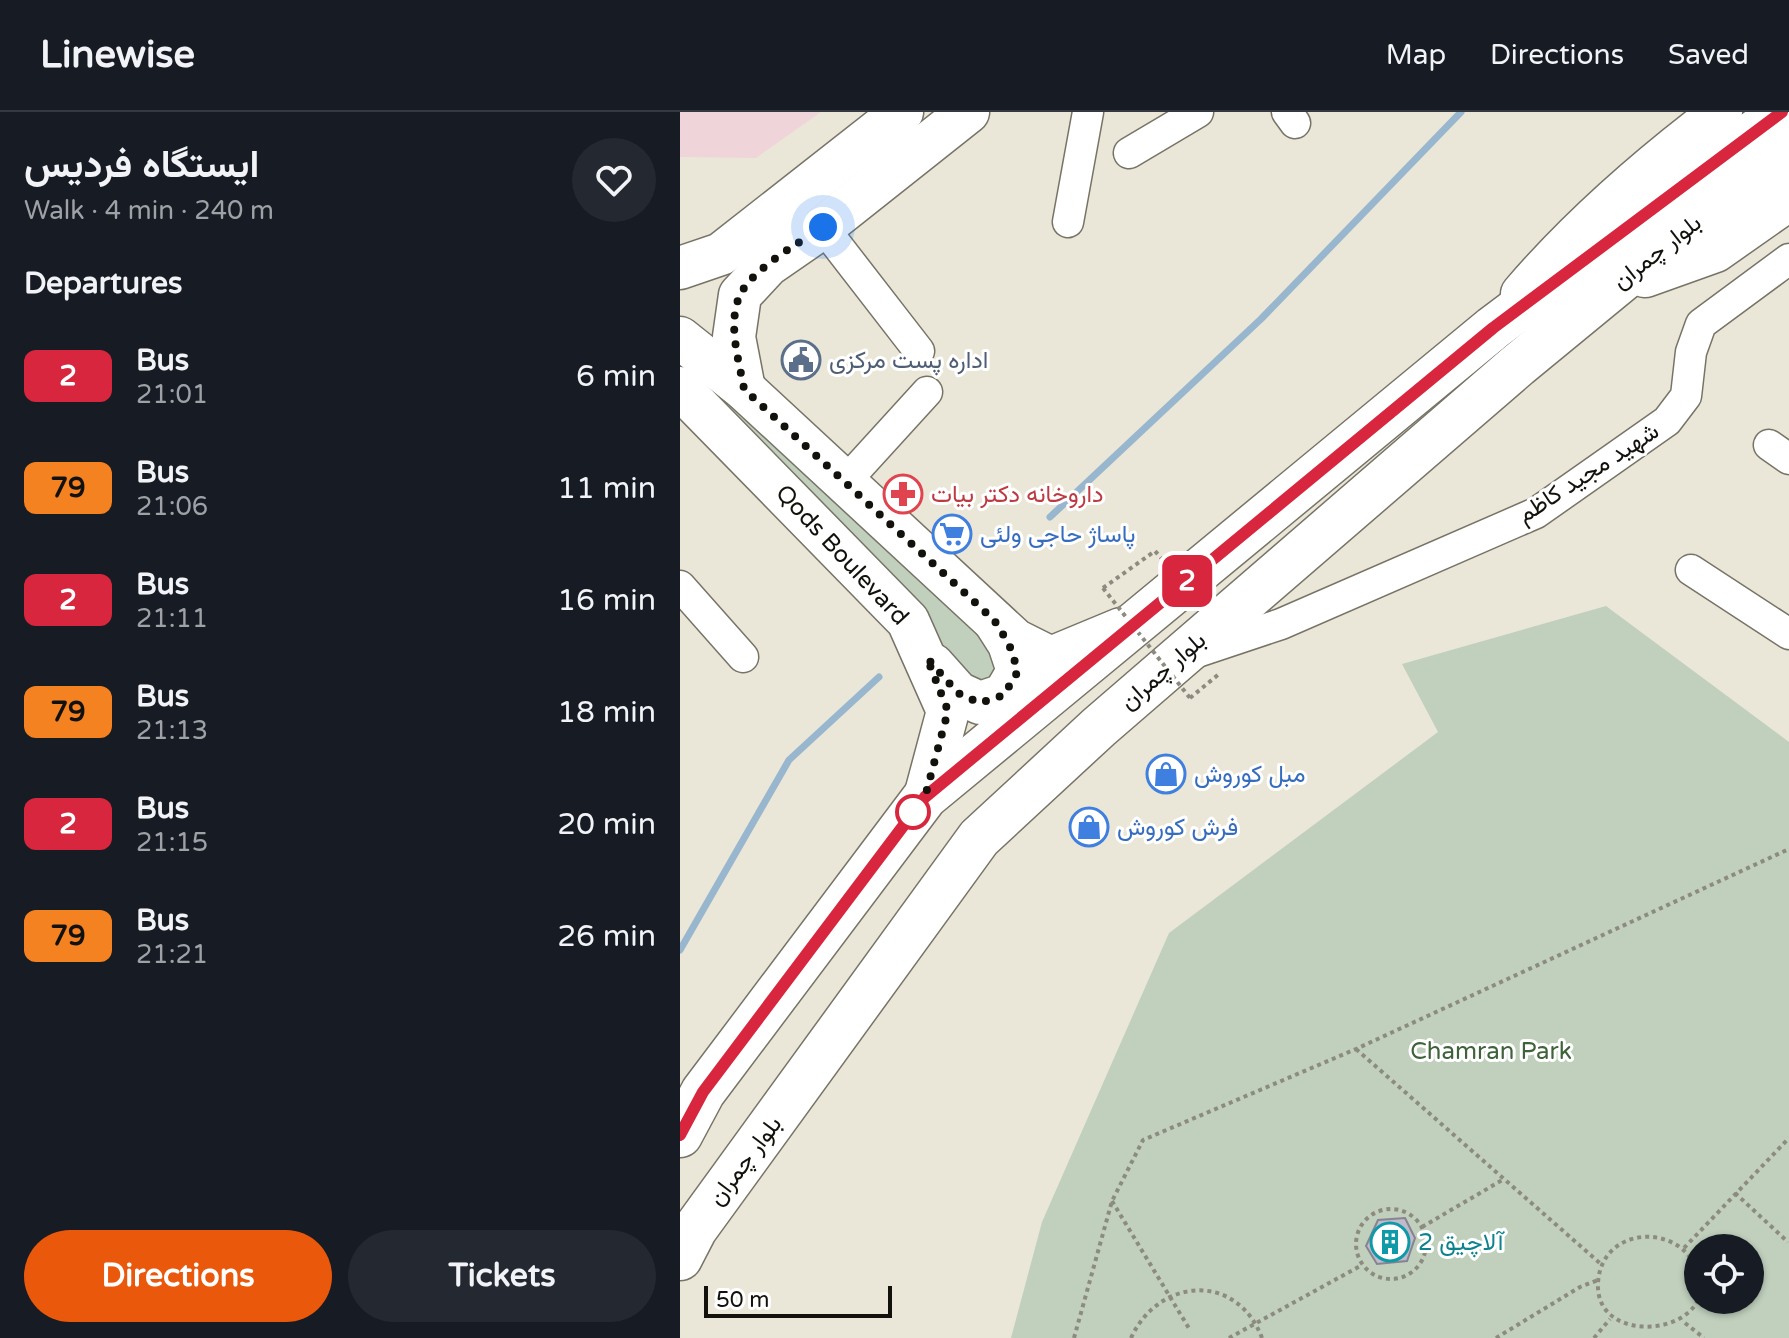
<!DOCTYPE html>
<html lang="en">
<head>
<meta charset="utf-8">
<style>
	:root { --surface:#171b24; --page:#242831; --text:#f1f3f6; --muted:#9ea1a6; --line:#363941; --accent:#ea580c }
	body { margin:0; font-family:"Varela Round",Vazirmatn,sans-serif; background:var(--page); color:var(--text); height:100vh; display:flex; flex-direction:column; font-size:30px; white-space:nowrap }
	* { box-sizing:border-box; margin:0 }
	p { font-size:26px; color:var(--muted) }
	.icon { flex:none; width:44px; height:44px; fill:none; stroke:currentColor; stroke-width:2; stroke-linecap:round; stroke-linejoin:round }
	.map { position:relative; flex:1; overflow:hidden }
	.details { display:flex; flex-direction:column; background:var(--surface); width:680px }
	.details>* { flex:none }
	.badge { padding:0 16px; border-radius:12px; font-size:28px; line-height:52px }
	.buttons { position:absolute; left:1004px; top:1122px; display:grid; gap:16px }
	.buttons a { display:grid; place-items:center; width:80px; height:80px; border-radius:50%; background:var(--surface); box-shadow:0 2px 6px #0004; font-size:40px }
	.scale { position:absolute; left:24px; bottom:20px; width:188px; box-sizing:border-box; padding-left:8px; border:4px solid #13110c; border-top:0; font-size:22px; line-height:28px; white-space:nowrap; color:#13110c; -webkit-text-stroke:6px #fff; paint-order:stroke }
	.you { position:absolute; width:40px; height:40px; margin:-20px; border:6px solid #fff; border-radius:50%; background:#1a73e8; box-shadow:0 0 0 12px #1a73e833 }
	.map>.badge { position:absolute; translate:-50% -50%; box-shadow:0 0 0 4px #fff }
	h2 { padding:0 24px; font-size:30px; line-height:72px }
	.round { display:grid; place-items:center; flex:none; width:84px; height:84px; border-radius:42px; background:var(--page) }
	.summary { display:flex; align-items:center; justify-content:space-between; height:136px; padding:0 24px }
	h1 { font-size:38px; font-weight:700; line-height:60px }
	.cta { display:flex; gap:16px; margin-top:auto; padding:16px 24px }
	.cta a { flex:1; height:92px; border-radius:48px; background:var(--accent); color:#fff; font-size:32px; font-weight:700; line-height:92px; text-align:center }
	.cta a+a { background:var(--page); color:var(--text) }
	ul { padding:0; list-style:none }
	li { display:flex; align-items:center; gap:24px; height:112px; padding:0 24px }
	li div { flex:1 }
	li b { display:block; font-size:30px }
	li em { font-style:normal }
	li .badge { min-width:88px; font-weight:700; text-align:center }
	header { display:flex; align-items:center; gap:48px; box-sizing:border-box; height:112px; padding:0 40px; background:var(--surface); border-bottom:2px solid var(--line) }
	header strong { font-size:38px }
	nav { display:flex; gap:44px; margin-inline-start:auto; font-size:28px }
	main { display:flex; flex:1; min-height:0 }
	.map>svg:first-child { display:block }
	.education { fill:#efd5da }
	.green { fill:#c0d0bd; fill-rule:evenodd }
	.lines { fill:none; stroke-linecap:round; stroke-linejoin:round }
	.stream { stroke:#98b7ce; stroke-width:7 }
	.building { fill:#c0bbca; stroke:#878390; stroke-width:2 }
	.minor-casing { stroke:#777366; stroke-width:33 }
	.secondary-casing { stroke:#777366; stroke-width:45 }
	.primary-casing { stroke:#777366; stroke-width:47 }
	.path { stroke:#8d8b80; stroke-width:4; stroke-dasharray:4 4; stroke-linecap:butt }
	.minor { stroke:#fff; stroke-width:30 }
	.secondary { stroke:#fff; stroke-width:42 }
	.primary { stroke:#fff; stroke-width:44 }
	.path-bridge { stroke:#8d8b80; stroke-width:4; stroke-dasharray:4 4; stroke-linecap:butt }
	.line-casing { stroke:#fff; stroke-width:18 }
	.line { stroke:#d7263d; stroke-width:12 }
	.walk { stroke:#13110c; stroke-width:8; stroke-dasharray:0 14.4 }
	.stop-dot { fill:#fff; stroke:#d7263d; stroke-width:4 }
	.labels { text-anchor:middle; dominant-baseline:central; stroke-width:6; stroke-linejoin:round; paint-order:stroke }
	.street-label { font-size:24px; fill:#13110c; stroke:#fff }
	.service-label { font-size:24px; fill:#4e5e75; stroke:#fff; text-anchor:start }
	.health-label { font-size:24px; fill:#be3a42; stroke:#fff; text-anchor:start }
	.shop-label { font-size:24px; fill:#366cbe; stroke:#fff; text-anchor:start }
	.park-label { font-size:24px; fill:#3e6239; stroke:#fff }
	.culture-label { font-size:24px; fill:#0d838f; stroke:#fff; text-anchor:start }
</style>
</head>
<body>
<header>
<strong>Linewise</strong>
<nav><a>Map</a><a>Directions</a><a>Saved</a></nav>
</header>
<main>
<section class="details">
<div class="summary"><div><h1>ایستگاه فردیس</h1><p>Walk · 4 min · 240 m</p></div><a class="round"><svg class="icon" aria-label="heart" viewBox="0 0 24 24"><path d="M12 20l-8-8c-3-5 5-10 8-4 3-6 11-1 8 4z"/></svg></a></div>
<h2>Departures</h2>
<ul>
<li><span class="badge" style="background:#d7263d;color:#fff">2</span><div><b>Bus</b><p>21:01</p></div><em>6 min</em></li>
<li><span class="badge" style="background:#f58220;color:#111">79</span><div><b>Bus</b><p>21:06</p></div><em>11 min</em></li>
<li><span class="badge" style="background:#d7263d;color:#fff">2</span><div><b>Bus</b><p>21:11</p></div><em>16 min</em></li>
<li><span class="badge" style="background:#f58220;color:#111">79</span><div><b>Bus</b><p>21:13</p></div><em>18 min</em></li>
<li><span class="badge" style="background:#d7263d;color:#fff">2</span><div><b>Bus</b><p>21:15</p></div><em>20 min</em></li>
<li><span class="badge" style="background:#f58220;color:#111">79</span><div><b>Bus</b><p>21:21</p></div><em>26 min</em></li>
</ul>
<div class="cta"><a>Directions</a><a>Tickets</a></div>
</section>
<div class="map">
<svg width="1109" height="1226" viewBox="0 0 1109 1226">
	<rect width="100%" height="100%" fill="#eae7d8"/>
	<!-- education -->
	<path class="education" d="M0,0H141L76,46L0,45Z"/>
	<!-- green -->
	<g class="green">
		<path d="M0,242L155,381L312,536L316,564L292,572L0,261Z"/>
		<path d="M926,494L1109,630V1226H331L362,1110L489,821L758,620L722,552ZM1018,1136H1070V1188H1018Z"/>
	</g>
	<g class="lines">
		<!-- stream -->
		<g class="stream">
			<path d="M370,405L581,207L781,0"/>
			<path d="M0,838L109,648L199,565"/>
		</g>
	</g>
	<!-- building -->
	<path class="building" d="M725,1106L735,1126L727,1149L697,1152L686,1134L698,1108Z"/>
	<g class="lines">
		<defs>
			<g id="minor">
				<path d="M607,0L615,11"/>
				<path d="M449,41L518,0"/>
				<path d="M388,110L408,0"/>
				<path d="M143,115L239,239"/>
				<path d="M1089,333L1109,347"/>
				<path d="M165,370L247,280"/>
				<path d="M1011,458L1109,522"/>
				<path d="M0,474L63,545"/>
				<path d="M514,541L601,512L856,401L987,309L1006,284L1011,240L1021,212L1109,147"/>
			</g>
			<g id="secondary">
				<path d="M0,156L41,142L222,0"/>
				<path d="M842,182C901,113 968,55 1041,0"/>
				<path d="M0,226L64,277L335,528L371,546L441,517"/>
				<path d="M0,276L228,509L268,599L245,685"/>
				<path d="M64,277L54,225L60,183L88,153L143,115L288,0"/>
				<path d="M253,553L278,581L300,591L324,583L338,559L329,532L315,510"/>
			</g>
			<g id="primary">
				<path d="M965,163L1035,138L1109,86"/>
				<path d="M0,1023L23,980L245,685L813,216L1102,0"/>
				<path d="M0,1146L15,1117L299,726L419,615L838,253L973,142L1109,40"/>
			</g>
		</defs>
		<!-- minor casing -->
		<use href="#minor" class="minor-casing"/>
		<!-- secondary casing -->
		<use href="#secondary" class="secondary-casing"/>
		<!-- primary casing -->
		<use href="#primary" class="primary-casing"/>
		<!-- path -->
		<g class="path">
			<path d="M423,476L475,439L481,446"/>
			<path d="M510,586L539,562"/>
			<path d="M676,937L922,1153"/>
			<path d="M1055,1081L1108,1130"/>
			<path d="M432,1089L510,1218"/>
			<circle cx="711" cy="1132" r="35"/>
			<path d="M742,1115L824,1067"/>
			<path d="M1004,1136L1109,1026"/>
			<path d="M1018,1160C1000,1109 921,1114 918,1171C915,1226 1000,1226 1018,1188"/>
			<path d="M1005,1211L1024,1226"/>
			<path d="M394,1226L432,1089L463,1028L676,937L1109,737"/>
			<path d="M451,1226C479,1165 557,1160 582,1226"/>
			<path d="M549,1226L682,1153"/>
			<path d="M816,1226L900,1175L918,1168"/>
			<path d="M914,1226L930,1207"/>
		</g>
		<!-- minor -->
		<use href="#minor" class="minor"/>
		<!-- secondary -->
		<use href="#secondary" class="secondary"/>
		<!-- primary -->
		<use href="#primary" class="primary"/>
		<!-- path-bridge -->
		<path class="path-bridge" d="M423,476L510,586"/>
	</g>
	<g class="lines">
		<defs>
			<path id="line" d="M0,1023L23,980L245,685L813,216L1102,0"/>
		</defs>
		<!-- line casing -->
		<use href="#line" class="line-casing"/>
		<!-- line -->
		<use href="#line" class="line"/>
		<!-- walk -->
		<path class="walk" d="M143,115C119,131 72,157 60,183C47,212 59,248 64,277L314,508L329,532L338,559L324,583L300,591L278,581L247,546L268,599L245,685L226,709L233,700"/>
	</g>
	<!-- icons -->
	<defs>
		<symbol id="civic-ring" viewBox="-11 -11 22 22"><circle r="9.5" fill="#fff" stroke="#5c6f8a" stroke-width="1.5"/><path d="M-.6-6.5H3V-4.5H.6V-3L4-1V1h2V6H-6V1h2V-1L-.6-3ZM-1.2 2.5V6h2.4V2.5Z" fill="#5c6f8a"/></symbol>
		<symbol id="pharmacy-ring" viewBox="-11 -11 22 22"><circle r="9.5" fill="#fff" stroke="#e0444e" stroke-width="1.5"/><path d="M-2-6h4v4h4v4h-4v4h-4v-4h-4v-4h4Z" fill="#e0444e"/></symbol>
		<symbol id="supermarket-ring" viewBox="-11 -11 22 22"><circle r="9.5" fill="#fff" stroke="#3f7fe0" stroke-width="1.5"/><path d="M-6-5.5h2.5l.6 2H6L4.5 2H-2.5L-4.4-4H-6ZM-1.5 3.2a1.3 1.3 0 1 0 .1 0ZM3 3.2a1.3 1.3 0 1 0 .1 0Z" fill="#3f7fe0"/></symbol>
		<symbol id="shop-ring" viewBox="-11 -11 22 22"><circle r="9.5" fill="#fff" stroke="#3f7fe0" stroke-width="1.5"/><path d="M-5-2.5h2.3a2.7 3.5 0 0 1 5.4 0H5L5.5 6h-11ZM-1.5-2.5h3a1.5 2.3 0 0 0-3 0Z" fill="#3f7fe0"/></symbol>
		<symbol id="building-ring" viewBox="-11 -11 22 22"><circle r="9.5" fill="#fff" stroke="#0f9aa8" stroke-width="1.5"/><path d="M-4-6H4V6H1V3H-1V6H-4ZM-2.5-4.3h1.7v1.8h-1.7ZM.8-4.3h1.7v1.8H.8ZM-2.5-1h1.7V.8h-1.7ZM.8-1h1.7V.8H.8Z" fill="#0f9aa8"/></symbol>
	</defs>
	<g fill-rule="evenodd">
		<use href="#civic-ring" x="99" y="226" width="44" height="44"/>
		<use href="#pharmacy-ring" x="201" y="360" width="44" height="44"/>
		<use href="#supermarket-ring" x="250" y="400" width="44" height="44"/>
		<use href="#shop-ring" x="464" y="640" width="44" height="44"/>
		<use href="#shop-ring" x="387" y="693" width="44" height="44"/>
		<use href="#building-ring" x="688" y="1108" width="44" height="44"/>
	</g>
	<!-- markers -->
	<circle class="stop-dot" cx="233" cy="700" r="16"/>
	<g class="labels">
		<!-- street labels -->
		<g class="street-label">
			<text transform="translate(977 140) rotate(-38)">بلوار چمران</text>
			<text transform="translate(908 361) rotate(-33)">شهید مجید کاظم</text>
			<text transform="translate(162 443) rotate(47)">Qods Boulevard</text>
			<text transform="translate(483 559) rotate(-41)">بلوار چمران</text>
			<text transform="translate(65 1049) rotate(-53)">بلوار چمران</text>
		</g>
		<!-- service labels -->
		<g class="service-label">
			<text x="149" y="248">اداره پست مرکزی</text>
		</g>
		<!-- health labels -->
		<g class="health-label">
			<text x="251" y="382">داروخانه دکتر بیات</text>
		</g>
		<!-- shop labels -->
		<g class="shop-label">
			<text x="300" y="422">پاساژ حاجی ولئی</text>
			<text x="514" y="662">مبل کوروش</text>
			<text x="437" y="715">فرش کوروش</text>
		</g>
		<!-- park labels -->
		<g class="park-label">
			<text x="811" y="939">Chamran Park</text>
		</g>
		<!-- culture labels -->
		<g class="culture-label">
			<text x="738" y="1130">آلاچیق 2</text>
		</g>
	</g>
</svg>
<div class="buttons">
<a><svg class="icon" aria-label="locate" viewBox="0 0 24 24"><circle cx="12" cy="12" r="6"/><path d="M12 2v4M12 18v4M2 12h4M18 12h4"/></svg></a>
</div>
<div class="scale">50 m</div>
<div class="you" style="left:143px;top:115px"></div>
<b class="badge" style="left:507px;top:469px;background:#d7263d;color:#fff">2</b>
</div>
</main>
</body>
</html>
